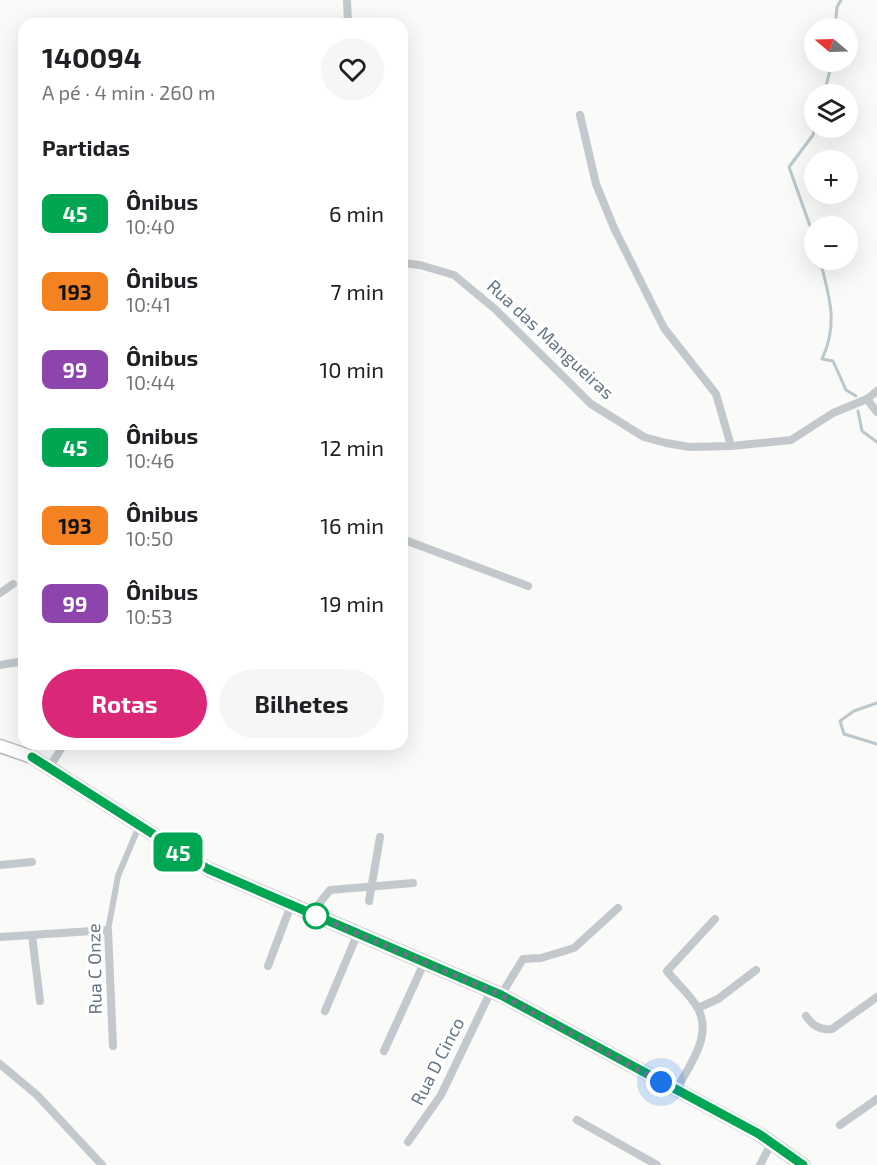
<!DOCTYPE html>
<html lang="pt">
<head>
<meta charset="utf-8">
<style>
	:root { --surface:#fff; --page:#f6f6f6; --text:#202124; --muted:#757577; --accent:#db2777 }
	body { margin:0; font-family:"Exo 2",sans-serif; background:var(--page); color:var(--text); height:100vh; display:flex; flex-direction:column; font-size:22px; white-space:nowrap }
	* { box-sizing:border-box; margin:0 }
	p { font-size:20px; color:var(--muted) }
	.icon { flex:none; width:33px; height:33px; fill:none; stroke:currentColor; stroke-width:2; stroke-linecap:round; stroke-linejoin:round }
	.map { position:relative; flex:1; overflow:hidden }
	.sheet { position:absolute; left:18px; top:18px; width:390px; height:732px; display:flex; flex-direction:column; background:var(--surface); border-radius:18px; box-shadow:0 6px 24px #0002 }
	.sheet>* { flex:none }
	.badge { padding:0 12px; border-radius:9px; font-size:21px; line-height:39px }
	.needle { width:39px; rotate:289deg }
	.fabs { position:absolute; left:804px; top:18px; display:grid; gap:12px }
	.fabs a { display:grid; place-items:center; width:54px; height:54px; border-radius:50%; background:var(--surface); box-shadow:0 6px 24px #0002; font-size:30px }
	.you { position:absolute; width:30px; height:30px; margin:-15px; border:4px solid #fff; border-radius:50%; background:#1a73e8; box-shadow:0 0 0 9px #1a73e833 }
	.map>.badge { position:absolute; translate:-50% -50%; box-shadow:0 0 0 3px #fff }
	h2 { padding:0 24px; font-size:22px; line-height:54px }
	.round { display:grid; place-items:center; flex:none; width:63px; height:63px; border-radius:32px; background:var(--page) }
	.summary { display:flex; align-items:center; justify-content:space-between; height:102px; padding:0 24px }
	h1 { font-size:28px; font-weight:700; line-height:45px }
	.button { display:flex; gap:12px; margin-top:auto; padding:12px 24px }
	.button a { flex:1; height:69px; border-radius:36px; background:var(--accent); color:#fff; font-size:24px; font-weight:700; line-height:69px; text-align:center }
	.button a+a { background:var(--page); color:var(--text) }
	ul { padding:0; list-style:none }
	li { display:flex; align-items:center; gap:18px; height:78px; padding:0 24px }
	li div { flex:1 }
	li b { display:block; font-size:22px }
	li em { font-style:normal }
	li .badge { min-width:66px; font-weight:700; text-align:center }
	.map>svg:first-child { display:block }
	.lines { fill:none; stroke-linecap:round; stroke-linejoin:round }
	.stream { stroke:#bbc7cb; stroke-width:3 }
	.secondary-casing { stroke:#b3babf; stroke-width:15 }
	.pedestrian { stroke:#c3c8cc; stroke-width:6 }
	.minor { stroke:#c3c8cc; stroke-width:8 }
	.secondary { stroke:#fff; stroke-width:12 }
	.line-casing { stroke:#fff; stroke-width:14 }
	.line { stroke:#00a651; stroke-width:9 }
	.walk { stroke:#657683; stroke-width:6; stroke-dasharray:0 10.8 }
	.stop-dot { fill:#fff; stroke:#00a651; stroke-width:3 }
	.labels { text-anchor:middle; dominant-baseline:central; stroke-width:6; stroke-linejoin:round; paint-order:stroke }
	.street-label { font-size:18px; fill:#657683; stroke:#fff }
</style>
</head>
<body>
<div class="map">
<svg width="877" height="1165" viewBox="0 0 877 1165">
	<rect width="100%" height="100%" fill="#fafaf8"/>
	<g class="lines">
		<!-- stream -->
		<g class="stream">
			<path d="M835,28L837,7L841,0"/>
			<path d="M824,94L832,62"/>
			<path d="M814,237L789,167L813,135L815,128"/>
			<path d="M820,260C829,296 839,323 822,359L833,361L846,390L856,396"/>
			<path d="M858,411L862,431L877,442"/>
			<path d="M877,703L854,711L840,721L844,734L877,744"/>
		</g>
		<defs>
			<path id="secondary" d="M0,746L32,757L208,869L501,995L759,1134L803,1165"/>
		</defs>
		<!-- secondary casing -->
		<use href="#secondary" class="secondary-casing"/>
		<!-- pedestrian -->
		<path class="pedestrian" d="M108,930L118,876L139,826"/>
		<!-- minor -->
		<g class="minor">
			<path d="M347,0L348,24"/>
			<path d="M580,115L596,184L614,228L664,328L716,394L731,446"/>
			<path d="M402,263L420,265L454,275L495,309L591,404L644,437L666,443L690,447L731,446L791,440L833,413L867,399L877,391"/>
			<path d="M867,399L877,412"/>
			<path d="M402,539L528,586"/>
			<path d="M0,593L13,584"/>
			<path d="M0,665L24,661"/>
			<path d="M49,768L64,744"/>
			<path d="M0,865L32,862"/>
			<path d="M369,901L380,837"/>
			<path d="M311,914L330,890L413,883"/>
			<path d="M32,935L40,1001"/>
			<path d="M0,937L108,930L113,1046"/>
			<path d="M268,966L291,905"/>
			<path d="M501,995L523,959L541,958L574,948L618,908"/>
			<path d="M698,1008L718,999L756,970"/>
			<path d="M325,1011L357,935"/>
			<path d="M806,1016C813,1026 819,1030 832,1029L877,997"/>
			<path d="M384,1051L424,963"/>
			<path d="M0,1064L37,1095L102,1165"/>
			<path d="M676,1090C689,1066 714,1035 697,1007C690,994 676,983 667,971L715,919"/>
			<path d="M577,1120L657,1165"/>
			<path d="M840,1125L877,1099"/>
			<path d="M408,1142L441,1095L491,991"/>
			<path d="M760,1165L772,1142"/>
		</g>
		<!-- secondary -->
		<use href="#secondary" class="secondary"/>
	</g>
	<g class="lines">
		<defs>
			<path id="line" d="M32,757L208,869L501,995L759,1134L803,1165"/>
		</defs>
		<!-- line casing -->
		<use href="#line" class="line-casing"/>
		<!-- line -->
		<use href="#line" class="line"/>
		<!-- walk -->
		<path class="walk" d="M316,916L311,914L501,995L661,1082"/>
	</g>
	<!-- markers -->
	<circle class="stop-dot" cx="316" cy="916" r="12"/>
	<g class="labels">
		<!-- street labels -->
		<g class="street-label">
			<text transform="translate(551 339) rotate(43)">Rua das Mangueiras</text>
			<text transform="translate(94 969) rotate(-91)">Rua C Onze</text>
			<text transform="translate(437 1061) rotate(-63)">Rua D Cinco</text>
		</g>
	</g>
</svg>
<div class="fabs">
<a><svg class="needle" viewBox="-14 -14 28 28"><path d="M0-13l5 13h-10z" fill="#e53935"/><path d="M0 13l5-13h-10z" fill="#757577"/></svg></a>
<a><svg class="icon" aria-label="layers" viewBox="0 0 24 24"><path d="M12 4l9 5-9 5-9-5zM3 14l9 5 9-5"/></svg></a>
<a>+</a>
<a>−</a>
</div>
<div class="you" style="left:661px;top:1082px"></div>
<b class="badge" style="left:178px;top:852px;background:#00a651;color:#fff">45</b>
<section class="sheet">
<div class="summary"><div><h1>140094</h1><p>A pé · 4 min · 260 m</p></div><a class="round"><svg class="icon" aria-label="heart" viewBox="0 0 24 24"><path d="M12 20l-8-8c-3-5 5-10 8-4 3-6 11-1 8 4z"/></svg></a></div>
<h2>Partidas</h2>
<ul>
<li><span class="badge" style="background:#00a651;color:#fff">45</span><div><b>Ônibus</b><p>10:40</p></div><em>6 min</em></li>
<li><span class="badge" style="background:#f58220;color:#111">193</span><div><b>Ônibus</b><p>10:41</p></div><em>7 min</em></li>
<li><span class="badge" style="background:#8e44ad;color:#fff">99</span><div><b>Ônibus</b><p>10:44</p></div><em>10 min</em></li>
<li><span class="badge" style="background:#00a651;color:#fff">45</span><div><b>Ônibus</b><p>10:46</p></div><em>12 min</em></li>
<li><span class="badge" style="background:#f58220;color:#111">193</span><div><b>Ônibus</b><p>10:50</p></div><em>16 min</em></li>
<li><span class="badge" style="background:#8e44ad;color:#fff">99</span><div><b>Ônibus</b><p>10:53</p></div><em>19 min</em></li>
</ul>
<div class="button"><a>Rotas</a><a>Bilhetes</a></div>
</section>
</div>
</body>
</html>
